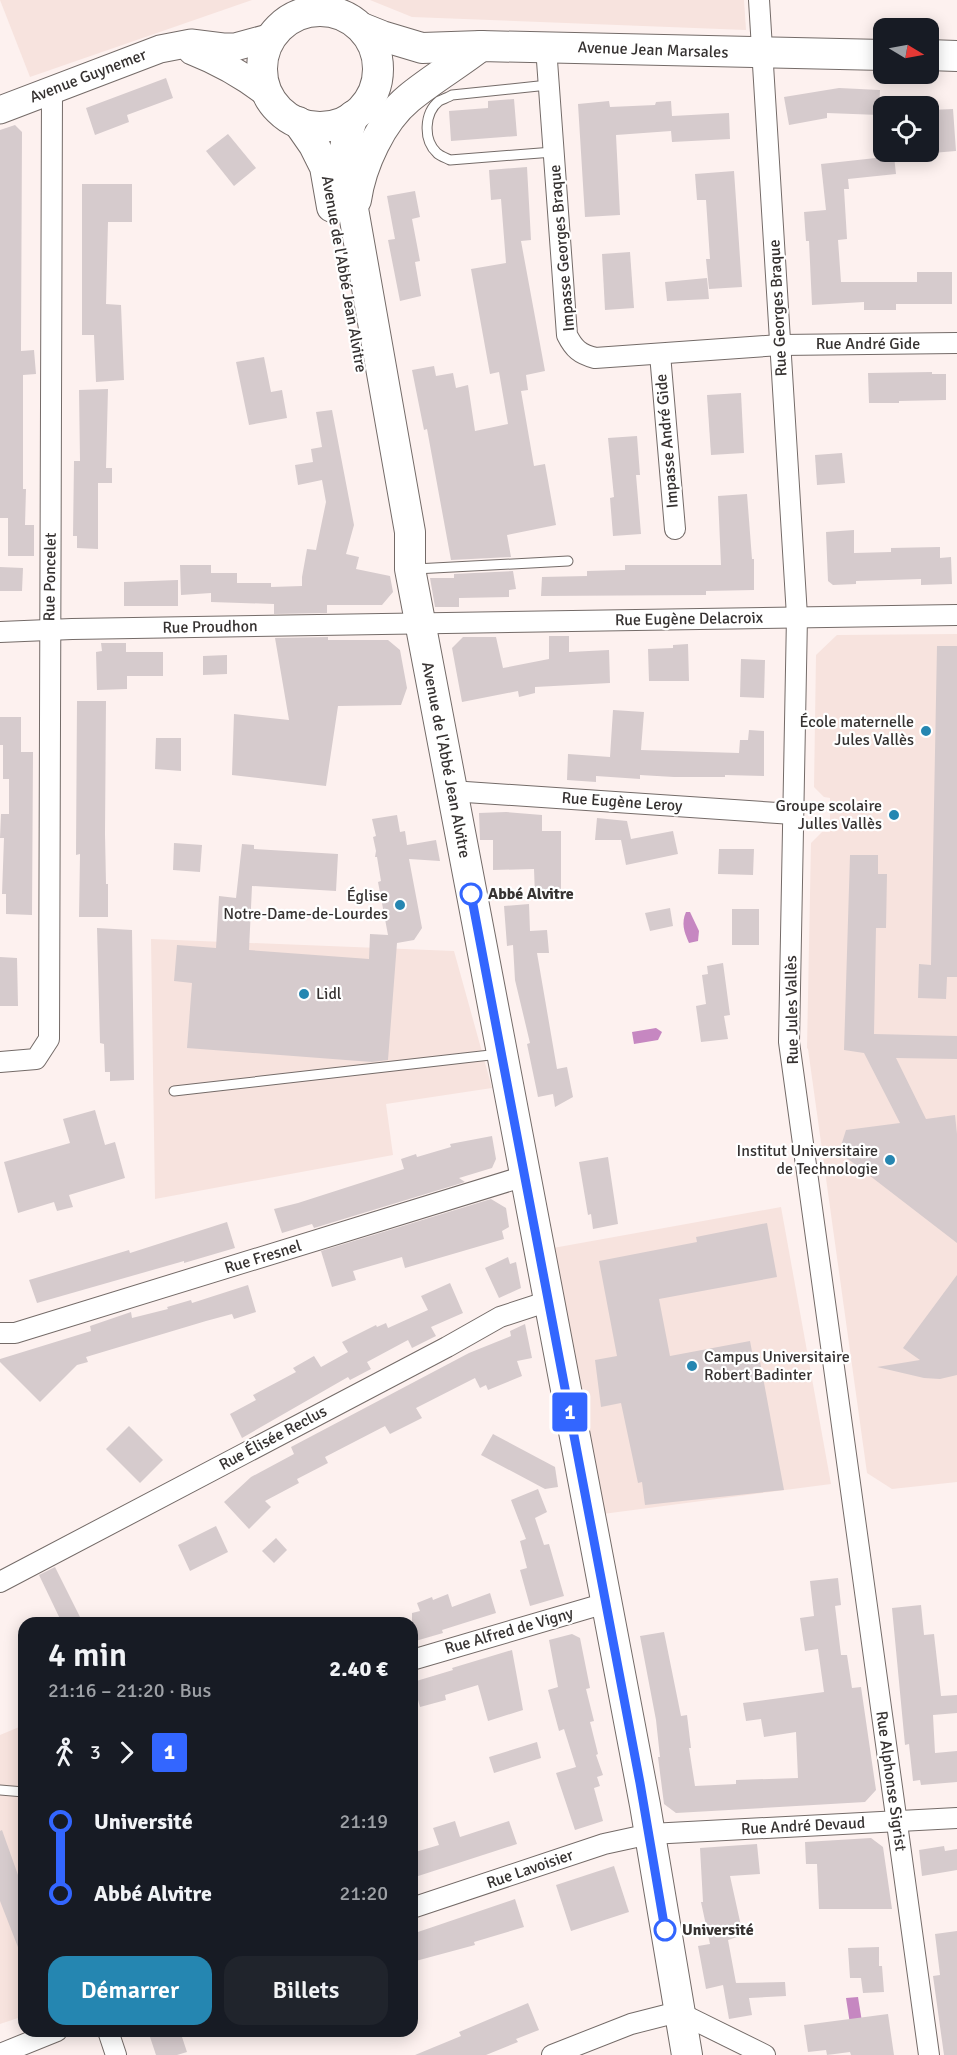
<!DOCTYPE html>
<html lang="fr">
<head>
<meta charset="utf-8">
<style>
	:root { --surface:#171b24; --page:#20242c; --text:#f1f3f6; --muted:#9ea1a6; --accent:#2586b1 }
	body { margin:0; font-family:Signika,sans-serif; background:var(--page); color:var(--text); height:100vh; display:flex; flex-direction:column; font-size:22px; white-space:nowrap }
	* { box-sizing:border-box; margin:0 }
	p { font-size:20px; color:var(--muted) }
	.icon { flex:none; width:33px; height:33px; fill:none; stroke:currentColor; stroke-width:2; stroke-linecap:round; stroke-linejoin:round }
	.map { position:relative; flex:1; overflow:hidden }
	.details { position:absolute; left:18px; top:1617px; width:400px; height:420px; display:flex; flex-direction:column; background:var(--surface); border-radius:18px; box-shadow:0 3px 15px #0003 }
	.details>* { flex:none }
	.badge { padding:0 12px; border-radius:4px; font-size:21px; line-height:39px }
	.needle { width:39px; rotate:100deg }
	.fabs { position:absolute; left:873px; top:18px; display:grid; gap:12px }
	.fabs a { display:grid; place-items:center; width:66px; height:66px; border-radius:12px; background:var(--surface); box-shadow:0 3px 15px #0003; font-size:30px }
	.map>.badge { position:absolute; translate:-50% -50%; box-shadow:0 0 0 3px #fff }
	.legs { display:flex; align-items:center; gap:9px; height:66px; padding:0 30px; font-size:20px }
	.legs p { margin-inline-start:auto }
	.overview { display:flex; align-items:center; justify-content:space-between; height:102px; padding:0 30px }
	h1 { font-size:33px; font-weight:600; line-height:45px }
	.cta { display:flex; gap:12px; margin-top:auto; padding:12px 30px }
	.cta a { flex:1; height:69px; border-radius:18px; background:var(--accent); color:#fff; font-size:24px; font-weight:600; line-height:69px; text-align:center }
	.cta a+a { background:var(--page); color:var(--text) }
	ul { padding:0 30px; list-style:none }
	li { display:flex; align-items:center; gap:21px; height:72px; font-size:22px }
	li i { display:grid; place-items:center; width:9px; height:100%; margin:0 8px; background:currentColor }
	li i::after { content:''; width:15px; height:15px; margin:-8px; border:4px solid; border-radius:50%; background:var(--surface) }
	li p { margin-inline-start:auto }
	li:first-child i { background:linear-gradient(#0000 50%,currentColor 0) }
	li:last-child i { background:linear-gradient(currentColor 50%,#0000 0) }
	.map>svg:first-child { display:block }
	.built { fill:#f7e3de }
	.water { fill:#c687c1 }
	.building { fill:#d6cbcd }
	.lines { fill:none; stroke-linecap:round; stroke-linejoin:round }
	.service-casing { stroke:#746b68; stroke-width:11 }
	.minor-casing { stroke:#746b68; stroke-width:22 }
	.secondary-casing { stroke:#746b68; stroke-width:29 }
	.primary-casing { stroke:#746b68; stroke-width:32 }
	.service { stroke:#fff; stroke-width:9 }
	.minor { stroke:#fff; stroke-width:20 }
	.secondary { stroke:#fff; stroke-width:27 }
	.primary { stroke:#fff; stroke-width:30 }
	.line-1-casing { stroke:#fff; stroke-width:14 }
	.line-1 { stroke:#36f; stroke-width:9 }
	.poi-dot { fill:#2586b1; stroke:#fff; stroke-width:2 }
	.stop-1-dot { fill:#fff; stroke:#36f; stroke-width:3 }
	.labels { text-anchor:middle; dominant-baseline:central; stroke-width:4.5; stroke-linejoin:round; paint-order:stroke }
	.street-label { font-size:16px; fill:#363231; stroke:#fff }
	.poi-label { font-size:16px; fill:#363231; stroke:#fff; text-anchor:end }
	.stop-label { font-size:16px; font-weight:bold; fill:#363231; stroke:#fff; text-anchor:start }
</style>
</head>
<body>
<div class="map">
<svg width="957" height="2055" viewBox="0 0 957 2055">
	<rect width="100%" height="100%" fill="#fdf1ef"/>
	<!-- built -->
	<g class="built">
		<path d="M0,0H252L30,77Z"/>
		<path d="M370,0H744L746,30L412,17Z"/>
		<path d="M957,634V1482L892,1489L867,1473L808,1049L807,1048L811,843L822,832H830V798L824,797L814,787L816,655L837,635Z"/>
		<path d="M151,939L454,951L492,1088L386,1104L393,1155L155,1199Z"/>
		<path d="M781,1207L831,1484L603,1514L553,1248Z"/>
		<path d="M24,1725V2016L0,2024V1735Z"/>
	</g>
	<!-- water -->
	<g class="water">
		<path d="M686,912H690L699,931L698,941L689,943C684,932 681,923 686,912Z"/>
		<path d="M656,1028L662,1032L658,1040L634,1044L632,1032Z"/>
		<path d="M858,1997L862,2022L850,2024L846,1998Z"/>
	</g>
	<!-- building -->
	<g class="building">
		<path d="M166,78L173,98L127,115L129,122L95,135L86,108Z"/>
		<path d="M839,88L880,90L879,115L827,113V118L789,125L784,97Z"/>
		<path d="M514,99L517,136L451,141L449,111L488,108V101Z"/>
		<path d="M609,101L610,107L655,105L656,102L671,101L672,116L729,113L730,139L672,142L671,131L616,135L620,215L585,217L578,104Z"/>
		<path d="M953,109L956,151L932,153L931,145H928V116H931L930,110Z"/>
		<path d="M15,125L22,132L21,351L34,350L36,374L23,375V489H26L25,525H34V556H8V518H0V130Z"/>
		<path d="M228,134L256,168L234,186L206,151Z"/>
		<path d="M894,156L896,174L848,179L849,189H844L847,239L838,240L841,282H917V272H952V304H896V310H864V302L812,305L809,241H806L804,212L826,210L821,164Z"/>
		<path d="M527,167L531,240L521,241L545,371L526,375L528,390L521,391L534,466L545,464L556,525L507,535L511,557L451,560L427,429L424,430L412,370L434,366L436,376L453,373L456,388L468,385L475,431L508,424L499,372L490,374L471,269L506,263L501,199L491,200L489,170Z"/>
		<path d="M734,171L742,287L709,289L706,259H710L706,200H697L695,174Z"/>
		<path d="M82,184H132V222H108L106,304L121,305L124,380L96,382L94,335H82Z"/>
		<path d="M415,191L420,217L412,219L420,261L415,262L421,296L400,301L388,240L395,239L387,196Z"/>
		<path d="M630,252L634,308L605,310L602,254Z"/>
		<path d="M707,278L709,299L667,301L665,282Z"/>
		<path d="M264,357L271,392L282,390L287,418L249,425L236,362Z"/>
		<path d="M932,372V374H946V400L899,401V403H869L868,373Z"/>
		<path d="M108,389L106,468H112V483H98V549L77,548V536H73L74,461H80L79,390Z"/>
		<path d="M741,393L744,453L711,455L707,395Z"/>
		<path d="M332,410L354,525L346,554L359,557L356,569L390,576L393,592L382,605H327V613L274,614V604L211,602V593L181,595L180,565H211V573H237V583H271V587L302,586V577L307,549L316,550L326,502L322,480L298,485L295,465L313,462L311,449L322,447L316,412Z"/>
		<path d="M637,436L640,475H636L641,534L613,536L610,498L614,497L608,438Z"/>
		<path d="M842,453L845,483L817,485L815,455Z"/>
		<path d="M747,494L752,559H754V590L706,591V595L541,596L542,577L587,576V571L625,570V565H721L718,496Z"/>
		<path d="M854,530V553L891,552V548L940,547V558L951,557L952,584L921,585V579L856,581V584L833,585L828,581L826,532Z"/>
		<path d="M0,567L23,568L22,591H0Z"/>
		<path d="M513,571L516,589L509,590V597L459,598V607H435L430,578H454V574Z"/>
		<path d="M178,580V606H124V582Z"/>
		<path d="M549,636H569V652L609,650L610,683L535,687V693L519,697L518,691L462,702L452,648L463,637H496L503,668L549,659Z"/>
		<path d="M328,637V640H388L400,650L407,688L401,705L338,706L326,786L232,775L234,714L289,720L275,638Z"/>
		<path d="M101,643H126V652H163V676H127V689L97,690L96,652L102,651Z"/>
		<path d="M688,644L689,681H649L648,649L673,648V645Z"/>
		<path d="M937,646H957V977H947L946,999L918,998L919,964L931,965Z"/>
		<path d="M227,655V674L203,675V656Z"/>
		<path d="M741,659L765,660L764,698L740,697Z"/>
		<path d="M77,701H106L105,834L106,884H108V917H79L80,854L76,855Z"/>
		<path d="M613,710L644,712L641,750L739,753L740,740H748L749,730L764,731V776L725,775V777H674L640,775V779L596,776V782L567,780L568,754L610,757Z"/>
		<path d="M0,717H21V752H33L32,915L6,914V894H2L4,838H0L1,814H9V779H3V745H0Z"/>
		<path d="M156,738H181V771L155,769Z"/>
		<path d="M506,812L542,815V831H561V895L535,896L534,869L493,870V840H480L479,813Z"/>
		<path d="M397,815L400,832L405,831L407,845L436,840L440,861L409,859L422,928L414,940L397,943L388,1060L372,1062L187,1048L192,983L174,981L177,945L216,948L219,896L236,898L242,844L254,845V849L338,854L336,891L252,886L249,950L369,959L370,934L388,935L378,882L381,881L377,857H375L376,851L373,837L376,836L372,819Z"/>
		<path d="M597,818L627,821L631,839L673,831L678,854L626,865L621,840H595Z"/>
		<path d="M174,843L202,845L200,872L173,870Z"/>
		<path d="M719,849H754L753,875L718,874Z"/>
		<path d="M850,855H878V874H887L886,928H876L874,1034L957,1036V1059L896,1058L926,1119L955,1115L957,1134V1243L839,1152L846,1130L900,1123L864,1053L844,1050Z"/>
		<path d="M529,904L530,931L547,930L549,953H537L557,1069L567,1067L573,1097L555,1107L553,1094L538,1097L527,1044L530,1043L515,980L513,945L507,946L504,906Z"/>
		<path d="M670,908L673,926L650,931L645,913Z"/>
		<rect x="732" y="909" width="27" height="36"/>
		<path d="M97,928L132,930L134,1080L110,1081V1072H105L104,1044L100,1043Z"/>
		<path d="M0,957L17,958L18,1006H0Z"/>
		<path d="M723,963L730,1015L724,1016L728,1039L701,1042L696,1006L706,1004L702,975L708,974L707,966Z"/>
		<path d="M95,1110L105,1145L115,1142L125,1178L69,1195L73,1207L57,1211L54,1202L18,1213L4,1162L70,1143L63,1119Z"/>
		<path d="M492,1136L496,1159L492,1168L459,1178L465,1182L314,1228L312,1224L282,1233L274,1209L298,1203L404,1169L401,1159L416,1154L417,1157L451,1147L450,1144Z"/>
		<path d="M608,1157L618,1224L593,1229L591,1214L588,1215L579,1162Z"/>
		<path d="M491,1199L506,1208L509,1227L502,1231L504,1239L405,1268L402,1257L353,1271L356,1280L332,1287L321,1251Z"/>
		<path d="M227,1222L235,1248L184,1263V1261L37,1303L29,1280L129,1250L130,1253Z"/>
		<path d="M767,1223L777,1277L659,1299L670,1356L750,1341L753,1357L759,1356L784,1490L645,1505L642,1482L638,1483L621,1403L601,1407L595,1360L617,1356L599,1261L697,1242L696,1237Z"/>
		<path d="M508,1257L510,1264L516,1262L521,1288L499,1298L485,1268Z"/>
		<path d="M957,1275V1375L940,1379L924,1378L877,1367L920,1360L903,1348Z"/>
		<path d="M450,1283L463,1313L431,1327L436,1336L412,1348L408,1340L367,1362L371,1369L350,1380L348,1377L242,1438L230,1414L256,1400L253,1395L296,1372L293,1368L314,1356L321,1367L348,1352L342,1342L376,1325L377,1327L386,1323L388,1328L428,1310L421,1296Z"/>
		<path d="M248,1285L256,1312L234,1319L232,1314L206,1321L86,1357L88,1362L77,1365L40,1402L0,1362V1359L91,1331L90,1326L131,1312L132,1318L168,1309L167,1307L191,1300L192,1303Z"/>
		<path d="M525,1324L532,1358L517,1361L522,1376L488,1390L486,1385L480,1388L475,1378L416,1408L422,1418L390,1434L385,1426L325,1457L328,1463L297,1479L299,1483L265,1501L271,1507L249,1529L224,1502L251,1477L294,1454L291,1447L469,1353L511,1336L510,1331Z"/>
		<path d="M129,1426L163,1460L140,1483L106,1449Z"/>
		<path d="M493,1434L555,1467L558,1487L545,1489L481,1455Z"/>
		<path d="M538,1489L547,1512L535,1518L544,1545L549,1544L564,1596L530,1606L520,1570L527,1568L520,1541L526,1539L511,1500Z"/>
		<path d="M216,1526L228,1552L190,1571L178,1545Z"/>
		<path d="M276,1538L287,1550L274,1563L262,1551Z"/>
		<path d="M55,1567L83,1623H62L39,1575Z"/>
		<path d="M838,1578L841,1605L835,1606L841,1655H847L852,1688L861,1687L876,1790L865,1802L676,1813L664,1804L658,1757H660L656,1720L640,1636L664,1632L681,1716L687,1715L691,1748H689L695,1786L736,1784V1780L798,1778L796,1732L764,1737L761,1719L746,1721L743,1703L824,1692L818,1649L805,1651L800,1618L814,1616L810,1581Z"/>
		<path d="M490,1593L496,1613L442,1630L443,1633L412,1642V1613L420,1611L417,1603L432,1597L433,1600L448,1594L452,1607Z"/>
		<path d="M921,1605L924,1635L934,1634L941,1696L957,1695V1713L933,1715L935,1753L957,1751V1782L921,1785L920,1780L913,1781L909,1744L905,1745L892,1608Z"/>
		<path d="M572,1634L580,1638L590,1688L586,1689L594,1721L590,1722L598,1754L596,1755L603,1775L597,1777L600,1786L594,1788L603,1821L575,1830L556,1773L576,1767L564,1729L559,1731L548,1690L558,1687L549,1640Z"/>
		<path d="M512,1650L523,1710L488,1721L478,1685L445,1695L446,1700L420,1707L413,1682L453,1670L452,1668Z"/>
		<path d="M537,1742L541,1758L494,1773L489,1757Z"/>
		<path d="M455,1821L460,1837L509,1821L517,1844L412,1878V1853L439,1845L433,1828Z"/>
		<path d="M2,1830L18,1875L24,1873L23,1960L0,1901V1831Z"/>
		<path d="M871,1838L883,1847L892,1909H819L817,1864H806L805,1842Z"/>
		<path d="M757,1844L760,1874L730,1876L743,1935L728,1940L736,1983H733L785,1982L786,1996L749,1998L752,2015L729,2019L723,1985L706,1989L698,1946L710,1944L701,1902H703L700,1848Z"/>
		<path d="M944,1846L945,1851L957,1849V1870L922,1876L919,1850Z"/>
		<path d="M614,1866L629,1912L571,1931L556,1885Z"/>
		<path d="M515,1899L524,1927L474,1942L475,1945L412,1962V1934Z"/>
		<path d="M957,1931V2055H944L933,1976L940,1975L935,1934Z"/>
		<path d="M879,1947V1966H882L884,1992L863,1993L861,1978H850L848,1948Z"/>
		<path d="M528,2003L539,2030L516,2039L518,2042L486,2055H415L461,2036L459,2032Z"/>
		<path d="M888,2014L894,2055H851L850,2052L827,2055L826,2050L808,2052L804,2025Z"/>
		<path d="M148,2031H180L187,2052L177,2055H156Z"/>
	</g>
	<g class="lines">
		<defs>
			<g id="service">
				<path d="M548,85L452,95C449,97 443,99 439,101C424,113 423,140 437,153C440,156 446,158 450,160L553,152"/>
				<path d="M415,569L568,561"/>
				<path d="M174,1091L499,1054"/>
				<path d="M0,1790L24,1792"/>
			</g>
			<g id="minor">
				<path d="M759,0L797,616L789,1042L929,2055"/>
				<path d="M546,47L567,335C574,349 580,354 595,358L780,345L957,343"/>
				<path d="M660,354L675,529"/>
				<path d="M0,632L72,629L957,615"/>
				<path d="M451,791L793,814"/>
				<path d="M0,1062L36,1059L49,1039L52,91"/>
				<path d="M0,1333H15L525,1176"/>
				<path d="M0,1582L447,1347L500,1317L549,1301"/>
				<path d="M412,1660L606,1603"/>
				<path d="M412,1908L604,1844L650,1834L957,1818"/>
				<path d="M108,2031L116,2055"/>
				<path d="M0,2054L57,2031"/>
				<path d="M552,2055L631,2024L678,2012L765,2055"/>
			</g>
			<g id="secondary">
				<path d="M192,51C220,62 246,77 269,95"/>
				<path d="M0,110L160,49L191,43L223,47H235L272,37"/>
			</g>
			<g id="primary">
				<circle cx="320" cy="69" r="58"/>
				<path d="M362,28L382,36L422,48L481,46L884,55"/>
				<path d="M928,55L957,56"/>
				<path d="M353,116C347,133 344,146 345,163L410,532V569L645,1805L687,2055"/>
				<path d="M298,122L314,145L325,167L332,207"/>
				<path d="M356,200C361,165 381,121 409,98C432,79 458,64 481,46"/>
			</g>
		</defs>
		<!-- service casing -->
		<use href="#service" class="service-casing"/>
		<!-- minor casing -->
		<use href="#minor" class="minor-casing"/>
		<!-- secondary casing -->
		<use href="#secondary" class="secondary-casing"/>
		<!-- primary casing -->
		<use href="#primary" class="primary-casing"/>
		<!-- service -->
		<use href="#service" class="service"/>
		<!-- minor -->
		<use href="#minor" class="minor"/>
		<!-- secondary -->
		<use href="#secondary" class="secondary"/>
		<!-- primary -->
		<use href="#primary" class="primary"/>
	</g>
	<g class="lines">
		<defs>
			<path id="line-1" d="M471,894L640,1783L665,1930"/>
		</defs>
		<!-- line-1 casing -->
		<use href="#line-1" class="line-1-casing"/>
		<!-- line-1 -->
		<use href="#line-1" class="line-1"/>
	</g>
	<!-- markers -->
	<g class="poi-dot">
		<circle cx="926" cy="731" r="6"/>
		<circle cx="894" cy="815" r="6"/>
		<circle cx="400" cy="905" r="6"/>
		<circle cx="304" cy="994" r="6"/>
		<circle cx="890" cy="1160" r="6"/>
		<circle cx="692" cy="1366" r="6"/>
	</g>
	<g class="stop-1-dot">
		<circle cx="471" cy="894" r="10"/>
		<circle cx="665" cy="1930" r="10"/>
	</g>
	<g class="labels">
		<!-- street labels -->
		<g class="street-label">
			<text transform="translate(653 50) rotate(2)">Avenue Jean Marsales</text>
			<text transform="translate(88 76) rotate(-21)">Avenue Guynemer</text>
			<text transform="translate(562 248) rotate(-95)">Impasse Georges Braque</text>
			<text transform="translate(344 274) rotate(80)">Avenue de l'Abbé Jean Alvitre</text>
			<text transform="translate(778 308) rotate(-93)">Rue Georges Braque</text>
			<text x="868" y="344">Rue André Gide</text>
			<text transform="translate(667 441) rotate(-95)">Impasse André Gide</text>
			<text transform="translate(50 577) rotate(-89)">Rue Poncelet</text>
			<text transform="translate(689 619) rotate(-1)">Rue Eugène Delacroix</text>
			<text transform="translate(210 627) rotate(-1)">Rue Proudhon</text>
			<text transform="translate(446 760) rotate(79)">Avenue de l'Abbé Jean Alvitre</text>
			<text transform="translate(622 802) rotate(4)">Rue Eugène Leroy</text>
			<text transform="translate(792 1010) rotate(-91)">Rue Jules Vallès</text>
			<text transform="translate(263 1257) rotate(-17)">Rue Fresnel</text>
			<text transform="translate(273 1438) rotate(-28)">Rue Élisée Reclus</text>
			<text transform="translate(509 1631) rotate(-16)">Rue Alfred de Vigny</text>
			<text transform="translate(891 1781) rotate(82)">Rue Alphonse Sigrist</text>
			<text transform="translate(803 1826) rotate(-3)">Rue André Devaud</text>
			<text transform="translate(530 1869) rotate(-19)">Rue Lavoisier</text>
		</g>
		<!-- poi labels -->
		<g class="poi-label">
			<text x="914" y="722">École maternelle<tspan x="914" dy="18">Jules Vallès</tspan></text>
			<text x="882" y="806">Groupe scolaire<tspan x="882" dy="18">Julles Vallès</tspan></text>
			<text x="388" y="896">Église<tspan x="388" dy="18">Notre-Dame-de-Lourdes</tspan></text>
			<text x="316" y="994" text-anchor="start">Lidl</text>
			<text x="878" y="1151">Institut Universitaire<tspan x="878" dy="18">de Technologie</tspan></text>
			<text x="704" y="1357" text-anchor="start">Campus Universitaire<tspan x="704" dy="18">Robert Badinter</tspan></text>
		</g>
		<!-- stop labels -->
		<g class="stop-label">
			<text x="488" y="894">Abbé Alvitre</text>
			<text x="682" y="1930">Université</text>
		</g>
	</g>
</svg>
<div class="fabs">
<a><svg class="needle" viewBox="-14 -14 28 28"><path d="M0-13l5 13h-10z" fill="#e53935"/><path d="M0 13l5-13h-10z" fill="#9ea1a6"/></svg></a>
<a><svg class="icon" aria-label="locate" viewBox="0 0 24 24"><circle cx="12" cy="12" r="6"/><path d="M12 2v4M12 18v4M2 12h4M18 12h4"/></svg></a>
</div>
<b class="badge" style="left:570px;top:1412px;background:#36f;color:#fff">1</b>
<section class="details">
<div class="overview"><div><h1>4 min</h1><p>21:16 – 21:20 · Bus</p></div><b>2.40 €</b></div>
<div class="legs"><svg class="icon" aria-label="walk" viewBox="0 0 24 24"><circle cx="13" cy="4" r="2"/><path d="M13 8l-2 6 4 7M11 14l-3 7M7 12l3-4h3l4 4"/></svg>3<svg class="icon" aria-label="forward" viewBox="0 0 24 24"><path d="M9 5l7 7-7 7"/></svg><b class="badge" style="background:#36f;color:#fff">1</b></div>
<ul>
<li><i style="color:#36f"></i><b>Université</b><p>21:19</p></li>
<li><i style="color:#36f"></i><b>Abbé Alvitre</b><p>21:20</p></li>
</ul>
<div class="cta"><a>Démarrer</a><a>Billets</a></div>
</section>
</div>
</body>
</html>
